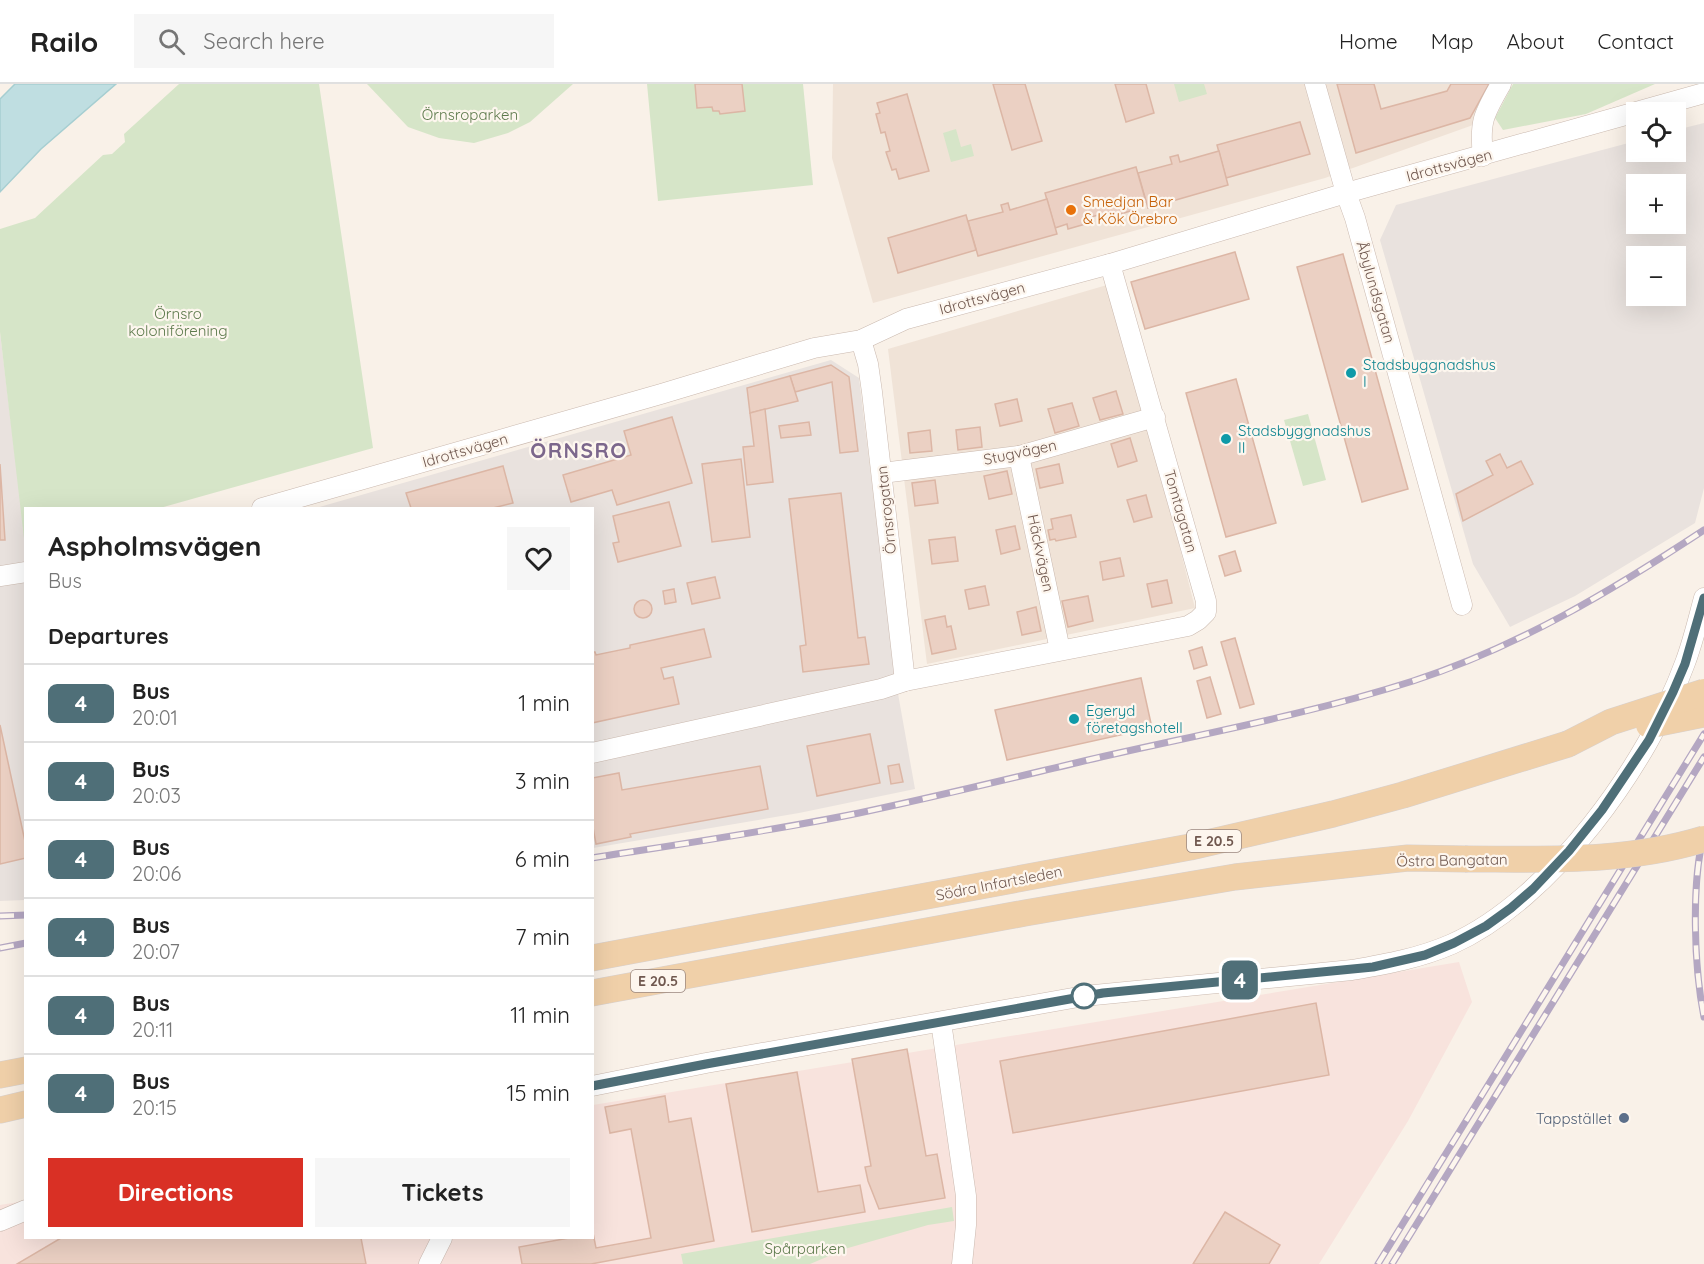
<!DOCTYPE html>
<html lang="en">
<head>
<meta charset="utf-8">
<style>
	:root { --surface:#fff; --page:#f6f6f6; --text:#222; --muted:#767676; --line:#e0e0e0; --accent:#d93025 }
	body { margin:0; font-family:Quicksand,sans-serif; background:var(--page); color:var(--text); height:100vh; display:flex; flex-direction:column; font-size:22px; white-space:nowrap }
	* { box-sizing:border-box; margin:0 }
	p { font-size:20px; color:var(--muted) }
	.icon { flex:none; width:33px; height:33px; fill:none; stroke:currentColor; stroke-width:2; stroke-linecap:round; stroke-linejoin:round }
	.map { position:relative; flex:1; overflow:hidden }
	.panel { position:absolute; left:24px; top:423px; width:570px; height:732px; display:flex; flex-direction:column; background:var(--surface); border-radius:0px; box-shadow:0 6px 24px #0002 }
	.panel>* { flex:none }
	.badge { padding:0 12px; border-radius:9px; font-size:21px; line-height:39px }
	.buttons { position:absolute; left:1626px; top:18px; display:grid; gap:12px }
	.buttons a { display:grid; place-items:center; width:60px; height:60px; border-radius:0px; background:var(--surface); box-shadow:0 6px 24px #0002; font-size:30px }
	.map>.badge { position:absolute; translate:-50% -50%; box-shadow:0 0 0 3px #fff }
	h2 { padding:0 24px; font-size:22px; line-height:54px }
	.round { display:grid; place-items:center; flex:none; width:63px; height:63px; border-radius:0px; background:var(--page) }
	.head { display:flex; align-items:center; justify-content:space-between; height:102px; padding:0 24px }
	h1 { font-size:28px; font-weight:800; line-height:45px }
	.button { display:flex; gap:12px; margin-top:auto; padding:12px 24px }
	.button a { flex:1; height:69px; border-radius:0px; background:var(--accent); color:#fff; font-size:24px; font-weight:800; line-height:69px; text-align:center }
	.button a+a { background:var(--page); color:var(--text) }
	ul { padding:0; list-style:none }
	li { display:flex; align-items:center; gap:18px; height:78px; padding:0 24px; border-top:2px solid var(--line) }
	li div { flex:1 }
	li b { display:block; font-size:22px }
	li em { font-style:normal }
	li .badge { min-width:66px; font-weight:700; text-align:center }
	header { display:flex; align-items:center; gap:36px; box-sizing:border-box; height:84px; padding:0 30px; background:var(--surface); border-bottom:2px solid var(--line) }
	header strong { font-size:28px }
	nav { display:flex; gap:33px; margin-inline-start:auto; font-size:21px }
	.search { width:420px; height:54px; background:var(--page); display:flex; align-items:center; gap:15px; box-sizing:border-box; padding:0 21px; border-radius:0px; color:var(--muted); font-size:22px }
	.map>svg:first-child { display:block }
	.residential { fill:#f0e3d7 }
	.commercial { fill:#f8e3dd }
	.industrial { fill:#e9e2de; fill-rule:evenodd }
	.green { fill:#d6e5c8 }
	.water { fill:#bfdee1; stroke:#a6ced1; stroke-width:1.5 }
	.building { fill:#ebd0c3; stroke:#dcb6a5; stroke-width:1.5 }
	.lines { fill:none; stroke-linecap:round; stroke-linejoin:round }
	.minor-casing { stroke:#cab9af; stroke-width:21 }
	.major-casing { stroke:#d7d0ce; stroke-width:27 }
	.minor { stroke:#fff; stroke-width:20 }
	.major { stroke:#f0d0a9; stroke-width:26 }
	.rail-casing { stroke:#b4a7c2; stroke-width:7 }
	.rail { stroke:#fdf6ee; stroke-width:4.5; stroke-dasharray:14; stroke-linecap:butt }
	.major-bridge-casing { stroke:#d7d0ce; stroke-width:27; stroke-linecap:butt }
	.major-bridge { stroke:#f0d0a9; stroke-width:26 }
	.line-casing { stroke:#fff; stroke-width:14 }
	.line { stroke:#4f6f78; stroke-width:9 }
	.food-dot { fill:#e8710a; stroke:#fdf6ee; stroke-width:2 }
	.culture-dot { fill:#0f9aa8; stroke:#fdf6ee; stroke-width:2 }
	.stop-dot { fill:#fff; stroke:#4f6f78; stroke-width:3 }
	.service-dot { fill:#5c6f8a; stroke:#fdf6ee; stroke-width:2 }
	.labels { text-anchor:middle; dominant-baseline:central; stroke-width:4.5; stroke-linejoin:round; paint-order:stroke }
	.shield { fill:#fdf6ee; stroke:#9a877f; stroke-width:1.5 }
	.shield-label { font-size:14px; font-weight:bold; fill:#70584f }
	.park-label { font-size:15px; fill:#5d7a4c; stroke:#fdf6ee }
	.street-label { font-size:15px; fill:#70584f; stroke:#fdf6ee }
	.food-label { font-size:15px; fill:#c56008; stroke:#fdf6ee; text-anchor:start }
	.culture-label { font-size:15px; fill:#0d838f; stroke:#fdf6ee; text-anchor:start }
	.service-label { font-size:15px; fill:#4e5e75; stroke:#fdf6ee; text-anchor:end }
	.district-label { font-size:21px; font-weight:bold; letter-spacing:1.5px; fill:#7c678c; stroke:#fdf6ee }
</style>
</head>
<body>
<header>
<strong>Railo</strong>
<div class="search"><svg class="icon" aria-label="search" viewBox="0 0 24 24"><circle cx="10" cy="10" r="6"/><path d="M15 15l6 6"/></svg>Search here</div>
<nav><a>Home</a><a>Map</a><a>About</a><a>Contact</a></nav>
</header>
<div class="map">
<svg width="1704" height="1180" viewBox="0 0 1704 1180">
	<rect width="100%" height="100%" fill="#f9f1e8"/>
	<!-- residential -->
	<g class="residential">
		<path d="M833,0H1495L1473,41L1325,94L873,219L832,74Z"/>
		<path d="M1107,201L1176,449L1195,524L927,580L888,265Z"/>
	</g>
	<!-- commercial -->
	<path class="commercial" d="M1459,878L1472,918L1408,1037L1319,1180H0V1121L25,1117L26,1154H592L593,1021Z"/>
	<!-- industrial -->
	<g class="industrial">
		<path d="M1704,39V404L1695,439L1575,512L1510,543L1473,480L1380,156L1396,121L1636,57V68H1676V46ZM1636,100H1676V140H1636ZM1636,172H1676V212H1636Z"/>
		<path d="M0,248L26,463L25,816L0,817Z"/>
		<path d="M831,276L859,294L897,604L915,705L799,729L593,764L592,424H316Z"/>
	</g>
	<!-- green -->
	<g class="green">
		<path d="M179,0H319L373,364L160,424H26L25,463L0,248V145L35,134L103,71L112,70L125,58L124,50Z"/>
		<path d="M367,0H573L530,38L508,49L474,59L439,54L408,43Z"/>
		<path d="M647,0H803L813,101L658,117Z"/>
		<path d="M1174,0H1204L1207,10L1179,18Z"/>
		<path d="M1513,0H1655L1586,30L1503,46L1495,34Z"/>
		<path d="M956,45L961,63L971,60L974,72L951,78L943,49Z"/>
		<path d="M1308,330L1326,396L1303,402L1284,336Z"/>
		<path d="M952,1123L954,1137L928,1141L848,1164L810,1180H683L681,1170Z"/>
	</g>
	<!-- water -->
	<path class="water" d="M15,0H116L41,65L0,108V15Z"/>
	<!-- building -->
	<g class="building">
		<path d="M695,0H742L745,27L720,30L719,27H713L712,23L697,24Z"/>
		<path d="M993,0H1025L1042,57L1012,66Z"/>
		<path d="M1115,0H1146L1154,29L1126,38Z"/>
		<path d="M1337,0H1374L1381,25L1447,7L1451,0H1489L1470,34L1356,69Z"/>
		<path d="M907,10L929,87L899,95L896,85L892,86L886,68L890,67L885,48L881,49L876,30L880,29L877,19Z"/>
		<path d="M1300,38L1310,70L1226,94L1217,61Z"/>
		<path d="M1219,67L1228,101L1148,124L1138,89L1172,80L1170,73L1178,71L1180,78Z"/>
		<path d="M1136,83L1146,118L1131,122L1133,126L1112,133L1110,128L1087,134L1089,139L1068,145L1067,140L1055,144L1045,109Z"/>
		<path d="M1047,115L1057,150L978,172L968,137L1003,128L1001,121L1008,119L1010,126Z"/>
		<path d="M966,131L976,166L898,189L888,154Z"/>
		<path d="M1235,168L1249,215L1145,245L1131,198Z"/>
		<path d="M1343,170L1408,405L1362,418L1297,183Z"/>
		<path d="M831,281L849,293L858,367L840,369L832,298L795,308L790,292Z"/>
		<path d="M790,292L798,317L750,329L747,304Z"/>
		<path d="M1236,295L1276,439L1226,453L1186,309Z"/>
		<path d="M1116,307L1123,330L1100,336L1093,314Z"/>
		<path d="M1017,315L1022,337L1000,342L995,320Z"/>
		<path d="M1072,319L1079,342L1055,349L1048,325Z"/>
		<path d="M765,325L773,398L747,401L743,363L754,362L750,329Z"/>
		<path d="M672,333L692,399L617,421L612,406L571,418L563,391L631,371L624,347Z"/>
		<path d="M809,338L811,351L781,354L779,342Z"/>
		<path d="M980,343L982,363L958,366L956,346Z"/>
		<path d="M930,346L932,367L910,369L908,349Z"/>
		<path d="M1130,354L1137,377L1118,383L1111,360Z"/>
		<path d="M1500,370L1507,384L1521,377L1533,400L1463,437L1456,410L1493,391L1486,377Z"/>
		<path d="M741,375L750,453L712,458L702,380Z"/>
		<path d="M0,380L5,456H0Z"/>
		<path d="M1059,380L1063,399L1040,404L1036,385Z"/>
		<path d="M503,382L513,419L493,424H411L406,409Z"/>
		<path d="M1007,387L1012,410L989,415L984,392Z"/>
		<path d="M935,396L938,419L915,422L912,399Z"/>
		<path d="M841,409L858,554L865,553L869,580L803,588L800,562L806,561L789,415Z"/>
		<path d="M1146,411L1152,433L1134,438L1127,416Z"/>
		<path d="M669,418L681,462L618,478L613,459L619,458L613,432Z"/>
		<path d="M1071,431L1076,453L1056,457L1055,455L1050,456L1048,446L1053,445L1051,435Z"/>
		<path d="M1015,442L1020,465L1001,470L996,446Z"/>
		<path d="M955,453L958,477L932,480L929,456Z"/>
		<path d="M1235,467L1241,487L1225,492L1219,472Z"/>
		<path d="M1120,474L1124,492L1103,496L1100,478Z"/>
		<path d="M715,493L720,514L692,520L687,499Z"/>
		<path d="M1167,496L1172,519L1152,523L1147,500Z"/>
		<path d="M985,502L989,521L969,525L965,506Z"/>
		<path d="M674,505L676,518L665,520L663,507Z"/>
		<path d="M1088,512L1093,537L1068,543L1062,517Z"/>
		<circle cx="643" cy="525" r="9"/>
		<path d="M1036,523L1041,547L1022,551L1017,528Z"/>
		<path d="M945,532L947,543L951,542L956,565L932,570L925,536Z"/>
		<path d="M704,545L711,573L661,584L664,595L673,593L679,620L592,639V568H595L596,571L630,564V561Z"/>
		<path d="M1235,554L1254,620L1240,624L1221,558Z"/>
		<path d="M1202,563L1207,581L1194,585L1189,567Z"/>
		<path d="M1210,593L1221,630L1207,634L1197,597Z"/>
		<path d="M1141,594L1152,644L1007,676L995,626Z"/>
		<path d="M0,641L26,762V774L0,780Z"/>
		<path d="M870,650L880,699L817,712L807,662Z"/>
		<path d="M899,680L903,698L891,700L888,682Z"/>
		<path d="M760,682L768,725L630,750L631,753L596,760L592,738V694L619,689L622,706Z"/>
		<path d="M1316,919L1329,991L1013,1049L1000,977Z"/>
		<path d="M907,965L926,1072L937,1070L945,1114L879,1125L868,1097L865,1083L871,1082L852,975Z"/>
		<path d="M797,988L818,1108L860,1101L865,1128L752,1148L726,1000Z"/>
		<path d="M665,1012L669,1038L691,1034L714,1157L591,1180H522L519,1163L569,1154H592L593,1149L596,1164L651,1154L631,1045L610,1049L605,1023Z"/>
		<path d="M1225,1128L1280,1161L1269,1180H1193Z"/>
		<path d="M61,1154H361L366,1180H17Z"/>
	</g>
	<g class="lines">
		<defs>
			<g id="minor">
				<path d="M1315,0L1346,109L1355,134L1462,521"/>
				<path d="M1483,72C1479,37 1484,30 1501,0"/>
				<path d="M861,256L868,280L872,308L905,597"/>
				<path d="M1019,372L1060,566"/>
				<path d="M882,389L1019,372L1155,333"/>
				<path d="M262,424L661,310L814,264L861,256L906,235L1110,180L1346,109L1704,9"/>
				<path d="M0,492L26,488"/>
				<path d="M592,669L881,605L905,597L1188,542L1198,536L1206,528V517L1110,180"/>
				<path d="M941,938L966,1112V1141L962,1180"/>
				<path d="M592,1002L706,979L1084,912L1352,886C1387,880 1420,874 1452,860C1552,815 1648,680 1685,579C1693,558 1698,536 1704,514"/>
				<path d="M0,1137L26,1126"/>
				<path d="M429,1180L442,1154"/>
			</g>
			<g id="major">
				<path d="M592,874L1190,763L1333,730L1403,711L1568,660"/>
				<path d="M592,909L1025,829L1235,793L1408,774L1465,775"/>
				<path d="M0,991L26,986"/>
				<path d="M0,1026L26,1020"/>
			</g>
		</defs>
		<!-- minor casing -->
		<use href="#minor" class="minor-casing"/>
		<!-- major casing -->
		<use href="#major" class="major-casing"/>
		<!-- minor -->
		<use href="#minor" class="minor"/>
		<!-- major -->
		<use href="#major" class="major"/>
		<defs>
			<g id="rail">
				<path d="M1704,750C1691,799 1694,883 1704,933"/>
				<path d="M592,774C681,760 771,747 859,729C935,713 1012,694 1088,676C1196,651 1307,631 1413,597C1518,563 1613,506 1704,446"/>
				<path d="M0,832L26,831"/>
				<path d="M0,864L26,859"/>
				<path d="M1378,1180L1704,650"/>
				<path d="M1392,1180L1704,673"/>
			</g>
		</defs>
		<!-- rail casing -->
		<use href="#rail" class="rail-casing"/>
		<!-- rail -->
		<use href="#rail" class="rail"/>
		<defs>
			<g id="major-bridge">
				<path d="M1649,641L1704,630"/>
				<path d="M1568,660L1611,638L1704,608"/>
				<path d="M1465,775C1545,775 1626,779 1704,755"/>
			</g>
		</defs>
		<!-- major-bridge casing -->
		<use href="#major-bridge" class="major-bridge-casing"/>
		<!-- major-bridge -->
		<use href="#major-bridge" class="major-bridge"/>
	</g>
	<g class="lines">
		<defs>
			<path id="line" d="M592,1002L706,980L1103,909L1373,883L1425,871L1454,859L1486,842L1511,824L1533,805L1569,767L1602,726L1649,656L1673,608L1685,580L1704,514"/>
		</defs>
		<!-- line casing -->
		<use href="#line" class="line-casing"/>
		<!-- line -->
		<use href="#line" class="line"/>
	</g>
	<!-- markers -->
	<circle class="food-dot" cx="1071" cy="126" r="6"/>
	<g class="culture-dot">
		<circle cx="1351" cy="289" r="6"/>
		<circle cx="1226" cy="355" r="6"/>
		<circle cx="1074" cy="635" r="6"/>
	</g>
	<circle class="stop-dot" cx="1084" cy="912" r="12"/>
	<circle class="service-dot" cx="1624" cy="1034" r="6"/>
	<g class="labels">
		<!-- shield labels -->
		<g class="shield">
			<rect x="1187" y="746" width="54" height="22" rx="4.5"/>
			<rect x="631" y="886" width="54" height="22" rx="4.5"/>
		</g>
		<g class="shield-label">
			<text x="1214" y="757">E 20.5</text>
			<text x="658" y="897">E 20.5</text>
		</g>
		<!-- park labels -->
		<g class="park-label">
			<text x="470" y="30">Örnsroparken</text>
			<text x="178" y="229">Örnsro<tspan x="178" dy="17">koloniförening</tspan></text>
			<text x="805" y="1164">Spårparken</text>
		</g>
		<!-- street labels -->
		<g class="street-label">
			<text transform="translate(1449 81) rotate(-15)">Idrottsvägen</text>
			<text transform="translate(1376 208) rotate(74)">Åbylundsgatan</text>
			<text transform="translate(982 214) rotate(-15)">Idrottsvägen</text>
			<text transform="translate(465 366) rotate(-16)">Idrottsvägen</text>
			<text transform="translate(1020 368) rotate(-12)">Stugvägen</text>
			<text transform="translate(886 426) rotate(-96)">Örnsrogatan</text>
			<text transform="translate(1181 427) rotate(74)">Tomtagatan</text>
			<text transform="translate(1041 469) rotate(78)">Häckvägen</text>
			<text transform="translate(1452 776) rotate(-1)">Östra Bangatan</text>
			<text transform="translate(999 799) rotate(-11)">Södra Infartsleden</text>
		</g>
		<!-- food labels -->
		<g class="food-label">
			<text x="1083" y="117">Smedjan Bar<tspan x="1083" dy="17">&amp; Kök Örebro</tspan></text>
		</g>
		<!-- culture labels -->
		<g class="culture-label">
			<text x="1363" y="280">Stadsbyggnadshus<tspan x="1363" dy="17">I</tspan></text>
			<text x="1238" y="346">Stadsbyggnadshus<tspan x="1238" dy="17">II</tspan></text>
			<text x="1086" y="626">Egeryd<tspan x="1086" dy="17">företagshotell</tspan></text>
		</g>
		<!-- service labels -->
		<g class="service-label">
			<text x="1612" y="1034">Tappstället</text>
		</g>
		<!-- district labels -->
		<g class="district-label">
			<text x="579" y="366">ÖRNSRO</text>
		</g>
	</g>
</svg>
<div class="buttons">
<a><svg class="icon" aria-label="locate" viewBox="0 0 24 24"><circle cx="12" cy="12" r="6"/><path d="M12 2v4M12 18v4M2 12h4M18 12h4"/></svg></a>
<a>+</a>
<a>−</a>
</div>
<b class="badge" style="left:1240px;top:896px;background:#4f6f78;color:#fff">4</b>
<section class="panel">
<div class="head"><div><h1>Aspholmsvägen</h1><p>Bus</p></div><a class="round"><svg class="icon" aria-label="heart" viewBox="0 0 24 24"><path d="M12 20l-8-8c-3-5 5-10 8-4 3-6 11-1 8 4z"/></svg></a></div>
<h2>Departures</h2>
<ul>
<li><span class="badge" style="background:#4f6f78;color:#fff">4</span><div><b>Bus</b><p>20:01</p></div><em>1 min</em></li>
<li><span class="badge" style="background:#4f6f78;color:#fff">4</span><div><b>Bus</b><p>20:03</p></div><em>3 min</em></li>
<li><span class="badge" style="background:#4f6f78;color:#fff">4</span><div><b>Bus</b><p>20:06</p></div><em>6 min</em></li>
<li><span class="badge" style="background:#4f6f78;color:#fff">4</span><div><b>Bus</b><p>20:07</p></div><em>7 min</em></li>
<li><span class="badge" style="background:#4f6f78;color:#fff">4</span><div><b>Bus</b><p>20:11</p></div><em>11 min</em></li>
<li><span class="badge" style="background:#4f6f78;color:#fff">4</span><div><b>Bus</b><p>20:15</p></div><em>15 min</em></li>
</ul>
<div class="button"><a>Directions</a><a>Tickets</a></div>
</section>
</div>
</body>
</html>
